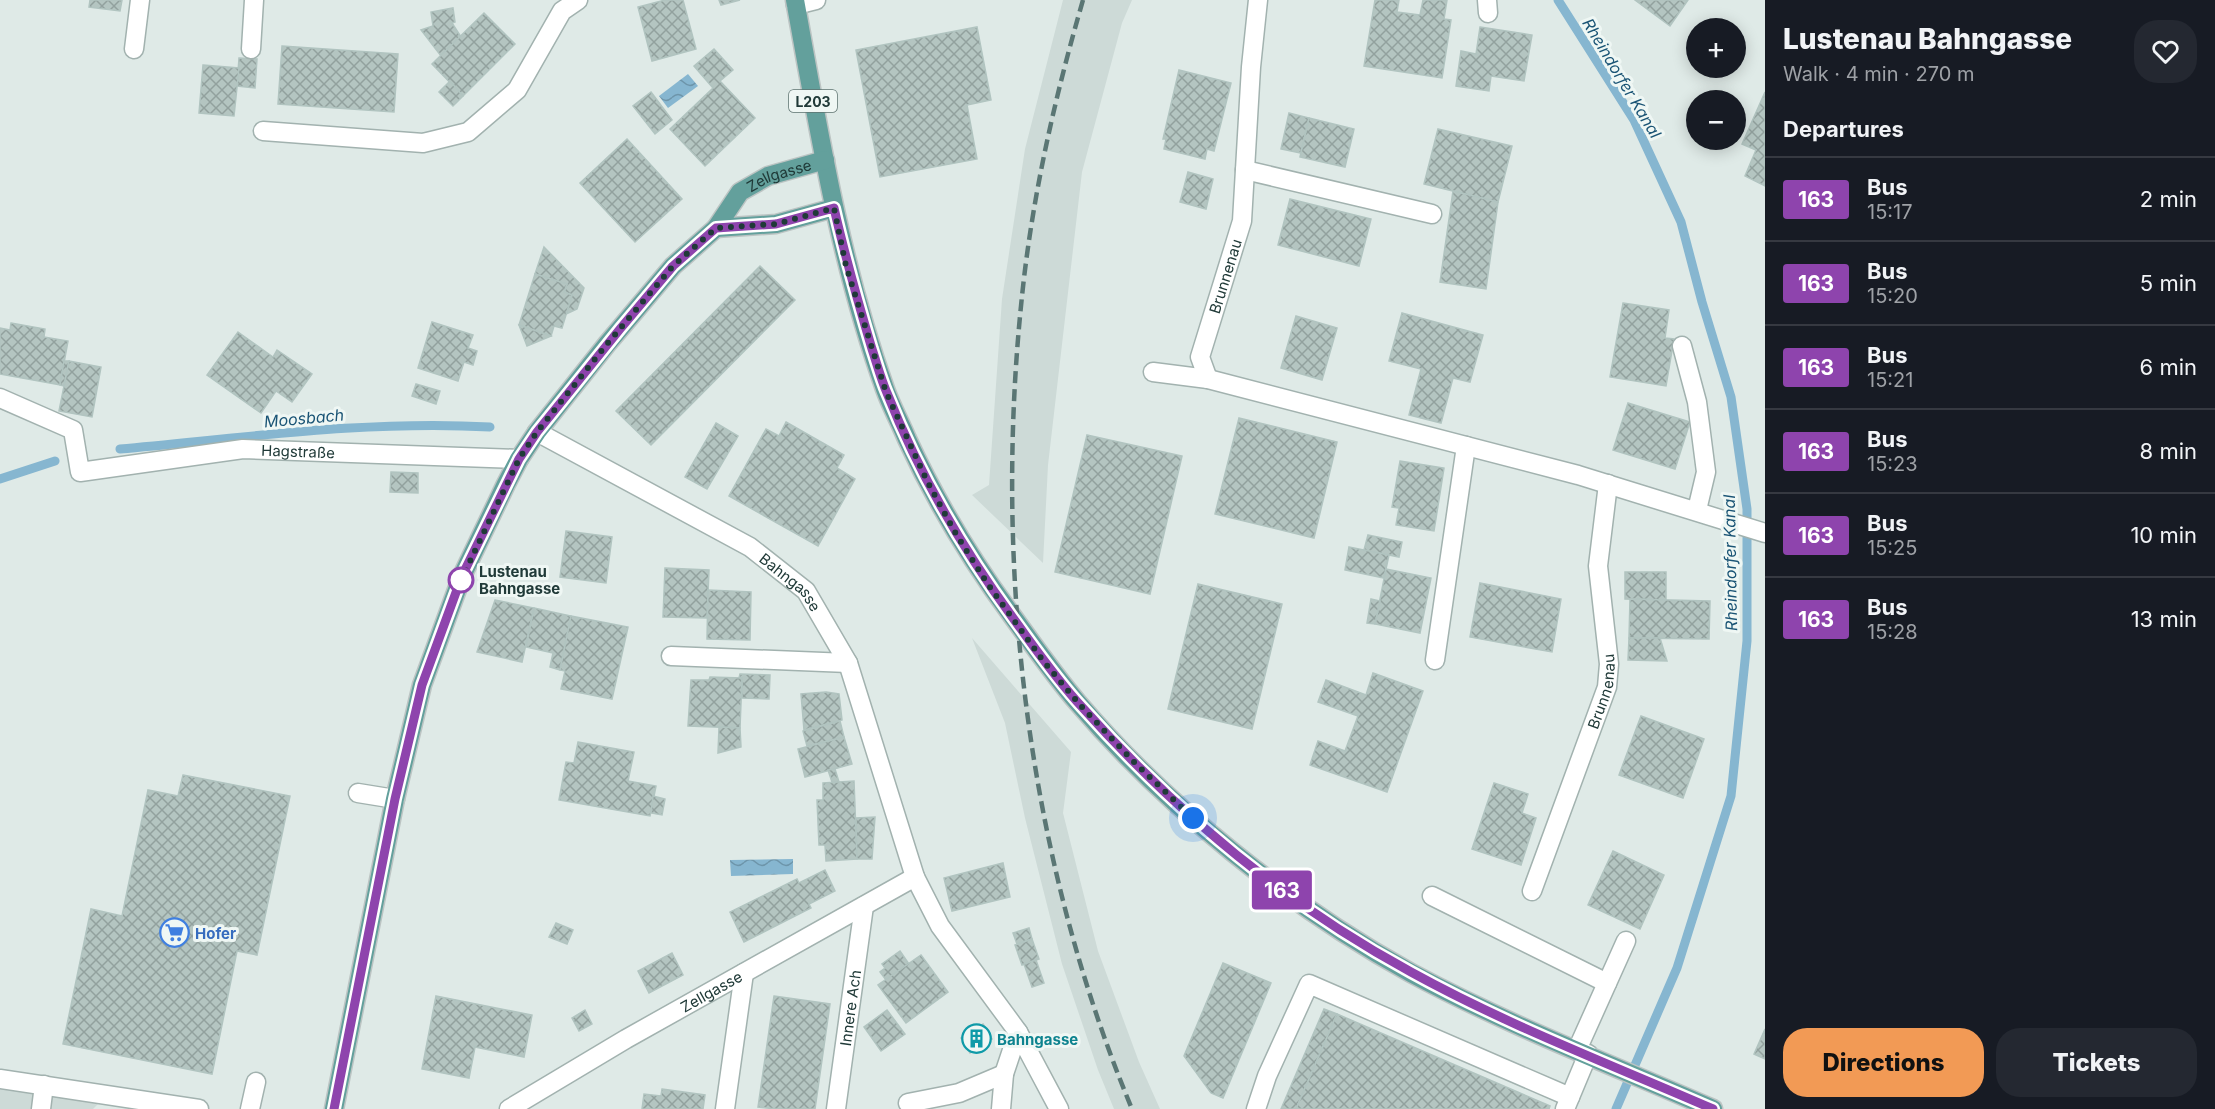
<!DOCTYPE html>
<html lang="en">
<head>
<meta charset="utf-8">
<style>
	:root { --surface:#171b24; --page:#242831; --text:#f1f3f6; --muted:#9ea1a6; --line:#363941; --accent:#f29a55 }
	body { margin:0; font-family:Inter,sans-serif; background:var(--page); color:var(--text); height:100vh; display:flex; flex-direction:column; font-size:22px; white-space:nowrap }
	* { box-sizing:border-box; margin:0 }
	p { font-size:20px; color:var(--muted) }
	.icon { flex:none; width:33px; height:33px; fill:none; stroke:currentColor; stroke-width:2; stroke-linecap:round; stroke-linejoin:round }
	.map { position:relative; flex:1; overflow:hidden }
	.details { display:flex; flex-direction:column; background:var(--surface); width:450px }
	.details>* { flex:none }
	.badge { padding:0 12px; border-radius:4px; font-size:21px; line-height:39px }
	.tools { position:absolute; left:1686px; top:18px; display:grid; gap:12px }
	.tools a { display:grid; place-items:center; width:60px; height:60px; border-radius:50%; background:var(--surface); box-shadow:0 3px 15px #0003; font-size:30px }
	.you { position:absolute; width:30px; height:30px; margin:-15px; border:4px solid #fff; border-radius:50%; background:#1a73e8; box-shadow:0 0 0 9px #1a73e833 }
	.map>.badge { position:absolute; translate:-50% -50%; box-shadow:0 0 0 3px #fff }
	h2 { padding:0 18px; font-size:22px; line-height:54px }
	.round { display:grid; place-items:center; flex:none; width:63px; height:63px; border-radius:24px; background:var(--page) }
	.headline { display:flex; align-items:center; justify-content:space-between; height:102px; padding:0 18px }
	h1 { font-size:28px; font-weight:800; line-height:45px }
	.button { display:flex; gap:12px; margin-top:auto; padding:12px 18px }
	.button a { flex:1; height:69px; border-radius:24px; background:var(--accent); color:#111; font-size:24px; font-weight:800; line-height:69px; text-align:center }
	.button a+a { background:var(--page); color:var(--text) }
	ul { padding:0; list-style:none }
	li { display:flex; align-items:center; gap:18px; height:84px; padding:0 18px; border-top:2px solid var(--line) }
	li div { flex:1 }
	li b { display:block; font-size:22px }
	li em { font-style:normal }
	li .badge { min-width:66px; font-weight:700; text-align:center }
	main { display:flex; flex:1; min-height:0 }
	.map>svg:first-child { display:block }
	.built { fill:#cddad7 }
	.water { fill:url(#water-waves) }
	.lines { fill:none; stroke-linecap:round; stroke-linejoin:round }
	.stream { stroke:#86b6d0; stroke-width:9 }
	.building { fill:url(#building-cross-hatch); stroke:#b1c4c0; stroke-width:1.5 }
	.minor-casing { stroke:#a2b2af; stroke-width:21 }
	.major-casing { stroke:#bcc4c3; stroke-width:21 }
	.minor { stroke:#fff; stroke-width:18 }
	.major { stroke:#63a09c; stroke-width:18 }
	.rail { stroke:#5a7674; stroke-width:4.5; stroke-dasharray:12 6; stroke-linecap:butt }
	.line-casing { stroke:#fff; stroke-width:14 }
	.line { stroke:#8e44ad; stroke-width:9 }
	.walk { stroke:#203a38; stroke-width:6; stroke-dasharray:0 10.8 }
	.stop-dot { fill:#fff; stroke:#8e44ad; stroke-width:3 }
	.labels { text-anchor:middle; dominant-baseline:central; stroke-width:6; stroke-linejoin:round; paint-order:stroke }
	.shield { fill:#eff7f4; stroke:#5e7370; stroke-width:1.5 }
	.shield-label { font-size:14px; font-weight:bold; fill:#203a38 }
	.street-label { font-size:15px; fill:#203a38; stroke:#eff7f4 }
	.stop-label { font-size:15px; font-weight:bold; fill:#203a38; stroke:#eff7f4; text-anchor:start }
	.shop-label { font-size:15px; font-weight:bold; fill:#366cbe; stroke:#eff7f4; text-anchor:start }
	.culture-label { font-size:15px; font-weight:bold; fill:#0d838f; stroke:#eff7f4; text-anchor:start }
	.water-label { font-size:16px; font-style:italic; fill:#1a5475; stroke:#eff7f4 }
</style>
</head>
<body>
<main>
<div class="map">
<svg width="1765" height="1109" viewBox="0 0 1765 1109">
	<defs>
		<pattern id="water-waves" width="16" height="10" patternUnits="userSpaceOnUse" patternTransform="scale(1.5)"><rect width="16" height="10" fill="#86b6d0"/><path d="M0 5q4-4 8 0t8 0" fill="none" stroke="#6d95aa"/></pattern>
		<pattern id="building-cross-hatch" width="8" height="8" patternUnits="userSpaceOnUse" patternTransform="scale(1.5)"><rect width="8" height="8" fill="#b4c5c1"/><path d="M0 0l8 8M0 8l8-8" fill="none" stroke="#92a19e"/></pattern>
	</defs>
	<rect width="100%" height="100%" fill="#dfeae7"/>
	<!-- built -->
	<g class="built">
		<path d="M1063,0H1132L1122,23L1082,172L1048,465L1043,563L972,495L989,485L1002,299L1025,149Z"/>
		<path d="M972,638L1071,752L1063,813L1098,951L1139,1062L1160,1109H1114L1098,1070L1062,964L1025,818L1005,723Z"/>
		<path d="M0,1079L107,1095L93,1109H0Z"/>
	</g>
	<!-- water -->
	<g class="water">
		<path d="M688,74L698,86L668,108L659,96Z"/>
		<path d="M793,859V874L731,876L730,860Z"/>
	</g>
	<g class="lines">
		<!-- stream -->
		<g class="stream">
			<path d="M1558,0L1634,120L1681,222L1702,302L1731,397L1747,509V641L1731,796L1677,968L1616,1109"/>
			<path d="M120,449C243,438 367,420 490,427"/>
			<path d="M0,479L55,461"/>
		</g>
	</g>
	<!-- building -->
	<g class="building">
		<path d="M90,0H122L120,11L89,7Z"/>
		<path d="M665,0H683L696,49L652,61L638,7Z"/>
		<path d="M719,0H740L721,5Z"/>
		<path d="M1375,0H1399L1397,12L1420,15L1423,0H1447L1444,19L1451,20L1442,78L1364,66Z"/>
		<path d="M1635,0H1688L1670,26Z"/>
		<path d="M453,8L455,22L452,23L461,37L441,56L421,30L433,26L431,12Z"/>
		<path d="M484,13L515,44L463,96L432,64Z"/>
		<path d="M977,27L991,100L967,105L977,159L880,177L856,50Z"/>
		<path d="M1480,27L1532,35L1524,81L1491,76L1489,91L1456,86L1461,51L1476,54Z"/>
		<path d="M282,46L398,54L394,112L278,104Z"/>
		<path d="M714,49L733,70L720,81L755,118L705,166L670,129L713,88L694,66Z"/>
		<path d="M239,58L257,59L255,88L237,86Z"/>
		<path d="M203,65L239,68L234,116L199,113Z"/>
		<path d="M1179,70L1231,83L1214,151L1207,149L1205,159L1164,149L1166,139H1163Z"/>
		<path d="M450,81L463,96L453,106L439,92Z"/>
		<path d="M651,92L672,120L655,134L633,106Z"/>
		<path d="M1765,92V186L1745,176L1756,150L1742,144Z"/>
		<path d="M1289,113L1309,118L1301,153L1281,149Z"/>
		<path d="M1309,118L1354,129L1345,167L1300,157Z"/>
		<path d="M1438,129L1512,146L1498,202L1424,184Z"/>
		<path d="M627,139L682,199L635,242L580,183Z"/>
		<path d="M1188,172L1213,179L1206,209L1180,202Z"/>
		<path d="M1453,191L1498,202L1486,289L1440,282Z"/>
		<path d="M1290,199L1371,219L1359,266L1278,245Z"/>
		<path d="M544,247L584,288L577,309L566,314L572,295L564,292L567,284L535,274Z"/>
		<path d="M760,266L795,300L651,445L616,411Z"/>
		<path d="M535,274L567,284L564,292L572,295L562,328L554,326L551,336L519,325Z"/>
		<path d="M1623,303L1669,310L1665,338L1674,339L1666,386L1610,377Z"/>
		<path d="M1402,313L1483,335L1470,382L1453,378L1441,423L1409,415L1421,369L1389,361Z"/>
		<path d="M1296,316L1337,328L1322,380L1281,368Z"/>
		<path d="M432,322L473,335L468,348L477,351L473,365L464,362L458,381L418,368Z"/>
		<path d="M11,323L45,329L44,337L68,341L60,385L0,374V328L10,330Z"/>
		<path d="M519,325L551,336L527,346Z"/>
		<path d="M238,332L273,357L277,350L312,374L292,402L276,391L261,413L207,375Z"/>
		<path d="M64,361H69L64,386L60,385Z"/>
		<path d="M69,361L101,367L92,417L59,411Z"/>
		<path d="M416,384L440,391L436,404L412,396Z"/>
		<path d="M1628,403L1690,422L1675,469L1613,450Z"/>
		<path d="M1239,418L1337,442L1314,538L1215,514Z"/>
		<path d="M786,422L844,455L837,468L855,479L818,546L729,496L766,429L779,436Z"/>
		<path d="M716,423L738,436L707,489L685,477Z"/>
		<path d="M1087,435L1182,456L1150,594L1055,572Z"/>
		<path d="M1400,461L1444,468L1434,531L1396,525L1399,508L1392,507Z"/>
		<path d="M391,472L418,473V493L390,492Z"/>
		<path d="M566,531L612,537L606,583L560,577Z"/>
		<path d="M1368,535L1402,542L1399,557L1364,550Z"/>
		<path d="M1349,547L1389,555L1384,578L1345,570Z"/>
		<path d="M665,568L709,570L707,618L663,617Z"/>
		<path d="M1386,569L1431,578L1420,633L1375,624Z"/>
		<path d="M1625,572H1666V600L1625,599Z"/>
		<path d="M1480,583L1561,599L1552,652L1470,637Z"/>
		<path d="M1198,584L1282,604L1252,729L1168,709Z"/>
		<path d="M708,590L751,592L750,640L707,639Z"/>
		<path d="M1371,599L1380,601L1375,624L1367,623Z"/>
		<path d="M1630,599L1710,601L1709,639L1629,638Z"/>
		<path d="M495,600L534,608L522,662L477,652Z"/>
		<path d="M534,608L571,616L560,670L550,667L553,653L526,647Z"/>
		<path d="M571,616L628,627L612,699L561,689L565,671L560,670Z"/>
		<path d="M1629,638H1660L1667,661L1628,660Z"/>
		<path d="M1373,673L1423,691L1387,792L1310,765L1318,741L1345,751L1358,716L1318,702L1326,680L1366,695Z"/>
		<path d="M740,674L770,675L769,699L742,698V678H739Z"/>
		<path d="M710,677L742,678L740,728L688,726L691,680H709Z"/>
		<path d="M826,692L839,694L842,720L804,730L801,694Z"/>
		<path d="M1641,716L1704,739L1683,798L1619,775Z"/>
		<path d="M840,721L844,737L807,746L803,731Z"/>
		<path d="M719,727L740,728L741,747L718,753Z"/>
		<path d="M844,737L852,764L805,777L798,749Z"/>
		<path d="M578,742L634,752L628,781L656,786L650,816L559,800L566,762L574,763Z"/>
		<path d="M835,769L839,782H832L828,770Z"/>
		<path d="M183,775L290,796L257,955L237,951L212,1074L63,1044L91,909L122,916L148,790L178,796Z"/>
		<path d="M854,781L857,859L826,861L825,845H819L817,800H823V783Z"/>
		<path d="M1494,783L1528,794L1522,813L1536,818L1521,865L1472,849Z"/>
		<path d="M653,796L665,799L662,815L651,813Z"/>
		<path d="M875,817L872,859H857L856,818Z"/>
		<path d="M1613,851L1664,875L1640,929L1588,905Z"/>
		<path d="M1003,863L1010,897L952,911L944,878Z"/>
		<path d="M825,870L835,891L809,904L811,908L744,942L730,912L797,879L799,883Z"/>
		<path d="M556,923L573,930L567,944L549,937Z"/>
		<path d="M1029,928L1032,939L1017,944L1013,933Z"/>
		<path d="M1032,939L1039,959L1022,965L1015,945Z"/>
		<path d="M900,951L909,964L886,980L880,972L885,968L882,964Z"/>
		<path d="M672,953L683,975L649,993L638,971Z"/>
		<path d="M921,955L948,992L906,1023L878,985Z"/>
		<path d="M1036,960L1044,983L1032,987L1024,964Z"/>
		<path d="M1223,963L1271,983L1223,1098L1211,1093L1184,1056Z"/>
		<path d="M436,996L532,1015L524,1057L475,1047L469,1078L422,1069Z"/>
		<path d="M774,996L830,1004L815,1109H776L758,1107Z"/>
		<path d="M1324,1009L1337,1014L1296,1109H1281Z"/>
		<path d="M585,1010L592,1024L579,1031L572,1018Z"/>
		<path d="M887,1010L905,1034L881,1051L864,1027Z"/>
		<path d="M1337,1014L1550,1106L1549,1109H1296Z"/>
		<path d="M983,1024L992,1039L970,1053L961,1038Z"/>
		<path d="M1765,1029V1059L1754,1054Z"/>
		<path d="M662,1089L705,1095L703,1109H642L644,1094L661,1096Z"/>
	</g>
	<g class="lines">
		<defs>
			<g id="minor">
				<path d="M1487,0L1488,13"/>
				<path d="M796,5L816,0"/>
				<path d="M134,49L140,0"/>
				<path d="M251,49L254,0"/>
				<path d="M263,131L423,143L468,132L517,90L562,11L578,0"/>
				<path d="M1245,170L1432,214"/>
				<path d="M1682,346L1697,402L1706,472L1697,510"/>
				<path d="M1153,372L1208,379L1578,475L1765,533"/>
				<path id="s1" d="M1208,379L1200,357L1242,221L1251,67L1258,0"/>
				<path id="s2" d="M0,398L73,430L80,472L243,449L519,459"/>
				<path id="s3" d="M537,432L750,547L806,591L848,663L915,877L940,926L1018,1032L1059,1109"/>
				<path d="M671,656L848,663"/>
				<path d="M1435,660L1466,446"/>
				<path d="M358,793L395,799"/>
				<path id="s4" d="M1532,891L1607,687L1609,664L1598,566L1608,484"/>
				<path d="M1432,896L1607,983"/>
				<path d="M1577,1050L1626,941"/>
				<path d="M0,1079L199,1109"/>
				<path d="M908,1103L959,1093L1004,1074"/>
				<path d="M41,1109L44,1085"/>
				<path d="M250,1109L256,1082"/>
				<path id="s5" d="M509,1109L626,1039L915,877"/>
				<path d="M725,1109L744,973"/>
				<path id="s6" d="M836,1109L864,906"/>
				<path d="M1001,1109L1004,1074L1018,1032"/>
				<path d="M1256,1109L1267,1076L1309,984L1570,1097"/>
				<path d="M1565,1109L1588,1054"/>
			</g>
			<g id="major">
				<path d="M795,0C819,132 840,263 885,389C891,406 900,422 907,439C936,502 971,560 1013,617C1034,646 1054,675 1078,703C1167,807 1291,907 1411,973C1508,1025 1612,1065 1713,1109"/>
				<path d="M716,228L776,224L834,208"/>
				<path id="s7" d="M334,1109L395,799L422,685L462,576L506,484L519,459L537,432L607,344L673,266L716,228L740,192L768,176L825,160"/>
			</g>
		</defs>
		<!-- minor casing -->
		<use href="#minor" class="minor-casing"/>
		<!-- major casing -->
		<use href="#major" class="major-casing"/>
		<!-- minor -->
		<use href="#minor" class="minor"/>
		<!-- major -->
		<use href="#major" class="major"/>
		<!-- rail -->
		<path class="rail" d="M1083,0C1054,100 1031,202 1021,306C994,574 1028,860 1132,1109"/>
	</g>
	<g class="lines">
		<defs>
			<path id="line" d="M334,1109L395,799L422,685L462,576L519,459L537,432L620,329L673,266L716,228L776,224L834,208C845,256 858,302 872,349C877,364 881,379 887,393C919,474 962,548 1013,618C1035,648 1056,679 1082,707C1176,812 1287,905 1411,972C1507,1025 1612,1065 1713,1109"/>
		</defs>
		<!-- line casing -->
		<use href="#line" class="line-casing"/>
		<!-- line -->
		<use href="#line" class="line"/>
		<!-- walk -->
		<path class="walk" d="M461,580L519,459L537,432L607,344L673,266L716,228L776,224L834,208L846,266L886,392L927,481L956,534L987,583L1044,662L1081,706L1135,763L1193,818"/>
	</g>
	<!-- icons -->
	<defs>
		<symbol id="supermarket-ring" viewBox="-11 -11 22 22"><circle r="9.5" fill="#eff7f4" stroke="#3f7fe0" stroke-width="1.5"/><path d="M-6-5.5h2.5l.6 2H6L4.5 2H-2.5L-4.4-4H-6ZM-1.5 3.2a1.3 1.3 0 1 0 .1 0ZM3 3.2a1.3 1.3 0 1 0 .1 0Z" fill="#3f7fe0"/></symbol>
		<symbol id="building-ring" viewBox="-11 -11 22 22"><circle r="9.5" fill="#eff7f4" stroke="#0f9aa8" stroke-width="1.5"/><path d="M-4-6H4V6H1V3H-1V6H-4ZM-2.5-4.3h1.7v1.8h-1.7ZM.8-4.3h1.7v1.8H.8ZM-2.5-1h1.7V.8h-1.7ZM.8-1h1.7V.8H.8Z" fill="#0f9aa8"/></symbol>
	</defs>
	<g fill-rule="evenodd">
		<use href="#supermarket-ring" x="158" y="916" width="33" height="33"/>
		<use href="#building-ring" x="960" y="1022" width="33" height="33"/>
	</g>
	<!-- markers -->
	<circle class="stop-dot" cx="461" cy="580" r="12"/>
	<g class="labels">
		<!-- shield labels -->
		<rect class="shield" x="789" y="90" width="48" height="22" rx="4.5"/>
		<g class="shield-label">
			<text x="813" y="101">L203</text>
		</g>
		<!-- street labels -->
		<g class="street-label">
			<text stroke="none"><textPath href="#s7" startOffset="1070">Zellgasse</textPath></text>
			<text stroke="none"><textPath href="#s1" startOffset="108">Brunnenau</textPath></text>
			<text stroke="none"><textPath href="#s2" startOffset="342">Hagstraße</textPath></text>
			<text stroke="none"><textPath href="#s3" startOffset="296">Bahngasse</textPath></text>
			<text stroke="none"><textPath href="#s4" startOffset="212">Brunnenau</textPath></text>
			<text stroke="none"><textPath href="#s5" startOffset="234">Zellgasse</textPath></text>
			<text stroke="none"><textPath href="#s6" startOffset="102">Innere Ach</textPath></text>
		</g>
		<!-- stop labels -->
		<g class="stop-label">
			<text x="479" y="571">Lustenau<tspan x="479" dy="17">Bahngasse</tspan></text>
		</g>
		<!-- shop labels -->
		<g class="shop-label">
			<text x="195" y="933">Hofer</text>
		</g>
		<!-- culture labels -->
		<g class="culture-label">
			<text x="997" y="1039">Bahngasse</text>
		</g>
		<!-- water labels -->
		<g class="water-label">
			<text transform="translate(1622 78) rotate(59)">Rheindorfer Kanal</text>
			<text transform="translate(304 418) rotate(-5)">Moosbach</text>
			<text transform="translate(1730 563) rotate(-91)">Rheindorfer Kanal</text>
		</g>
	</g>
</svg>
<div class="tools">
<a>+</a>
<a>−</a>
</div>
<div class="you" style="left:1193px;top:818px"></div>
<b class="badge" style="left:1282px;top:890px;background:#8e44ad;color:#fff">163</b>
</div>
<section class="details">
<div class="headline"><div><h1>Lustenau Bahngasse</h1><p>Walk · 4 min · 270 m</p></div><a class="round"><svg class="icon" aria-label="heart" viewBox="0 0 24 24"><path d="M12 20l-8-8c-3-5 5-10 8-4 3-6 11-1 8 4z"/></svg></a></div>
<h2>Departures</h2>
<ul>
<li><span class="badge" style="background:#8e44ad;color:#fff">163</span><div><b>Bus</b><p>15:17</p></div><em>2 min</em></li>
<li><span class="badge" style="background:#8e44ad;color:#fff">163</span><div><b>Bus</b><p>15:20</p></div><em>5 min</em></li>
<li><span class="badge" style="background:#8e44ad;color:#fff">163</span><div><b>Bus</b><p>15:21</p></div><em>6 min</em></li>
<li><span class="badge" style="background:#8e44ad;color:#fff">163</span><div><b>Bus</b><p>15:23</p></div><em>8 min</em></li>
<li><span class="badge" style="background:#8e44ad;color:#fff">163</span><div><b>Bus</b><p>15:25</p></div><em>10 min</em></li>
<li><span class="badge" style="background:#8e44ad;color:#fff">163</span><div><b>Bus</b><p>15:28</p></div><em>13 min</em></li>
</ul>
<div class="button"><a>Directions</a><a>Tickets</a></div>
</section>
</main>
</body>
</html>
